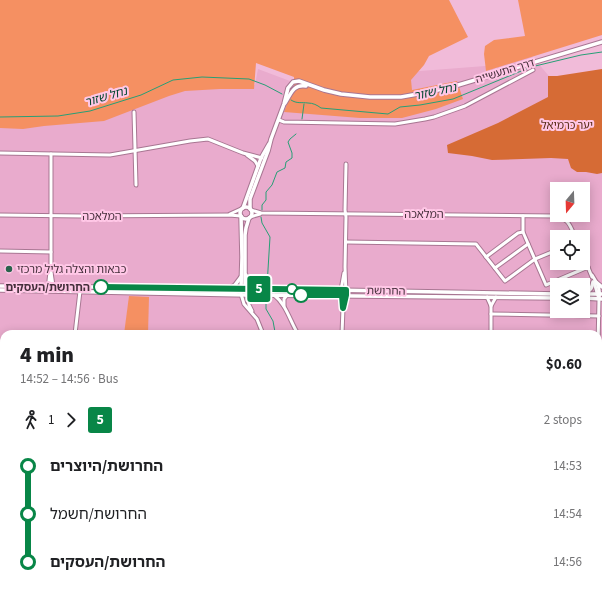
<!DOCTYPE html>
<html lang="en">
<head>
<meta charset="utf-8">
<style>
	:root { --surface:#fff; --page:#f2f2f2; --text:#202124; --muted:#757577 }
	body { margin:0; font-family:"Source Sans 3","Noto Sans Hebrew",sans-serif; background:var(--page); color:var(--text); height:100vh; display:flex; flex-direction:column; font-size:15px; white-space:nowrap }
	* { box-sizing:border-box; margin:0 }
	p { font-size:13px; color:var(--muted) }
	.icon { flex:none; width:22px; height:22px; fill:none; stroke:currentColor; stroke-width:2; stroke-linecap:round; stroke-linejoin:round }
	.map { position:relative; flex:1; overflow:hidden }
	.details { position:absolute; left:0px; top:330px; width:602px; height:264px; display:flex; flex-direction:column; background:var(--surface); border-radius:12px 12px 0 0; box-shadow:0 2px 10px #0003 }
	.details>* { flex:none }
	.badge { padding:0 8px; border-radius:3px; font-size:14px; line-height:26px }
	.needle { width:26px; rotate:199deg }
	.controls { position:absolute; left:550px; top:182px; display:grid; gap:8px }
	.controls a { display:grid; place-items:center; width:40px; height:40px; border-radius:0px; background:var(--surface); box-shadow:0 2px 10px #0003; font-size:20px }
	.map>.badge { position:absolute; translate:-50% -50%; box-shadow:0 0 0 2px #fff }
	.legs { display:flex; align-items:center; gap:6px; height:44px; padding:0 20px; font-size:13px }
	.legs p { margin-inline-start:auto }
	.head { display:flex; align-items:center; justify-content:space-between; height:68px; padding:0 20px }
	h1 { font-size:22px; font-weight:800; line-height:30px }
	ul { padding:0 20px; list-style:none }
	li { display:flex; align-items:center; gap:14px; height:48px; font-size:15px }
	li i { display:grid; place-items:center; width:6px; height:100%; margin:0 5px; background:currentColor }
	li i::after { content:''; width:10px; height:10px; margin:-5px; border:3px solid; border-radius:50%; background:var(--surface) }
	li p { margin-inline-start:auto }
	li:first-child i { background:linear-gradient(#0000 50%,currentColor 0) }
	li:last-child i { background:linear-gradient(currentColor 50%,#0000 0) }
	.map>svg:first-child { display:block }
	.built { fill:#e9abcd; fill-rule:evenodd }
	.green { fill:#f59062 }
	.forest { fill:#d66b35 }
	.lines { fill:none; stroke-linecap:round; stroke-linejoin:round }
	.stream { stroke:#279f76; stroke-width:1 }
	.minor-casing { stroke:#a87692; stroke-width:5 }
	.tertiary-casing { stroke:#a87692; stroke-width:5.5 }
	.trunk-casing { stroke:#a85a89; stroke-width:6 }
	.minor { stroke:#fff; stroke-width:3 }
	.tertiary { stroke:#fff; stroke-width:3.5 }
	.trunk { stroke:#e48ec2; stroke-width:4.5 }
	.line-1-casing { stroke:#fff; stroke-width:9 }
	.line-1 { stroke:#088647; stroke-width:6 }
	.poi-dot { fill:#29634c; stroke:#ffc7e6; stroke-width:1.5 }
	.stop-1-dot { fill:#fff; stroke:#088647; stroke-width:2 }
	.labels { text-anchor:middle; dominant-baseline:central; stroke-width:4; stroke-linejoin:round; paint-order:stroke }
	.street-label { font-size:11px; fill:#442e3a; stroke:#ffc7e6 }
	.park-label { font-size:11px; fill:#572b16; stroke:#ffc7e6 }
	.poi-label { font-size:11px; fill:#442e3a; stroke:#ffc7e6; text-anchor:start }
	.stop-label { font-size:11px; font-weight:bold; fill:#442e3a; stroke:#ffc7e6; text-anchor:end }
	.water-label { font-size:12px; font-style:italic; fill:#044731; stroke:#ffc7e6 }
</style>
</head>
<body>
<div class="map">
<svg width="602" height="594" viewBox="0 0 602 594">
	<rect width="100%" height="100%" fill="#f1bbd9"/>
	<!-- built -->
	<path class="built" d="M532,56L602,139V459H598V334H4V450H0V83L247,86L255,85L258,69L290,81L498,65ZM557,189H583V215H557ZM557,237H583V263H557ZM557,285H583V311H557Z"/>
	<!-- green -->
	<g class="green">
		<path d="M0,0H449L468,37L429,56L424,65L411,80L412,90L457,81L463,99L436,109L402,118H360L284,112L294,86V77L256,63L254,89H220L185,91L169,96L104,121L44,126L23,129L0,128Z"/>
		<path d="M518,0H602V35L486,71L484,54L485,46L494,40L525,36Z"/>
		<path d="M129,296L149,297L148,334H124Z"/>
	</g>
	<!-- forest -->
	<path class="forest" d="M602,69V173L597,174L586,172H577L571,168L568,159L551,158L492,160L472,156L448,153L447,145L498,123L548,97V76H557Z"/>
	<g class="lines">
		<!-- stream -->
		<g class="stream">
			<path d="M291,100C297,104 301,102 308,103C313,103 317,105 321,108L388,114L400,107L420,105L453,99L531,67L581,55L602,52"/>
			<path d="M0,117L58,116L90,111L141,95L173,80L202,77L249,79L265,85L282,94"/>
			<path d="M302,119L304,104"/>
			<path d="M262,210V205L266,200V192L272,185L277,172L285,168L286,162L292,158V153L288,142L290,139L296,134"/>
			<path d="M261,217L262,223L270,237L267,286"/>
			<path d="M266,300V309L273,321L275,332L276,334"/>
			<path d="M354,590L355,594"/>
		</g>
		<defs>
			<g id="minor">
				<path d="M134,112L136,185"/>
				<path d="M279,120L284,122L395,124L425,119L434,117L465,106L533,70"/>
				<path d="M0,153L110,155L190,141L208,139L243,153L262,158"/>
				<path d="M247,155L255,161L258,166"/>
				<path d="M251,210L261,213L555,216C569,219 570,225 575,237"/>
				<path d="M230,214L241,209"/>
				<path d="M0,215L82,216L229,215L241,216"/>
				<path d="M523,216V232L546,285L588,267"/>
				<path d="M250,217L260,214"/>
				<path d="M346,242L476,244L505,281L535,259L557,250"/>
				<path d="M0,251L51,252"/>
				<path d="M583,255L592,277"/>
				<path d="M486,257L518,233L523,232"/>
				<path d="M495,268L528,244"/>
				<path d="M51,274V154"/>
				<path d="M592,275C597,283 601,289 599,299L598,346"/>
				<path d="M594,282L598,296"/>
				<path d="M241,294L244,304L257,319L263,334"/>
				<path d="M247,295L249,305L252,311"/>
				<path d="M274,295C286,304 290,321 298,334"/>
				<path d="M487,297L491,306"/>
				<path d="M284,306V299L287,295"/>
				<path d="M343,308L346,295L345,267L346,217L345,210L346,164"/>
				<path d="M491,314L599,316"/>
				<path d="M75,334L80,291"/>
				<path d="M342,334L343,308L341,290L344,273"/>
				<path d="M491,334V306L496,297"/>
				<path d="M598,407L602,406"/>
				<path d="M0,506L4,507"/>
				<path d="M0,572L4,571"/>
				<path d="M163,590L174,593L191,594"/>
				<path d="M67,594L69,590"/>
				<path d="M215,594L229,593L247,594"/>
			</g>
			<g id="tertiary">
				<path d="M285,103C291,94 293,84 306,86"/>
				<circle cx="246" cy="213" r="6"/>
				<path d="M243,208L261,158L269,144"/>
				<path d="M250,209V199L268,151L271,139L284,104L288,88L293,82L299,81L324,90L341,94L370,97H401L429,92L455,86L602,42"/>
				<path d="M51,274L53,287L52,288"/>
				<path d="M246,275C248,282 252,286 258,288"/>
				<path d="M596,282L602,287"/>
				<path d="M0,286L277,289L557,294"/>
				<path d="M49,288V283L50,274"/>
				<path d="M230,288L235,285L241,277"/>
				<path d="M241,289L242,257L241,216"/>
				<path d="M0,290L247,295L557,298"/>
				<path d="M585,293C591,291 592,287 593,282"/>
				<path d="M583,294H602"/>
				<path d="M247,295L245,289V235L246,228L249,218"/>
				<path d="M583,298L602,299"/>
				<path d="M128,590V594"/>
				<path d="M35,594V590"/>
			</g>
			<g id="trunk">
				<path d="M0,456H4"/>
				<path d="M0,462H4"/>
				<path d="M598,475L602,474"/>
				<path d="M598,481L602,480"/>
			</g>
		</defs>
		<!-- minor casing -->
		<use href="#minor" class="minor-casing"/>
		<!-- tertiary casing -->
		<use href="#tertiary" class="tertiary-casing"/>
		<!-- trunk casing -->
		<use href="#trunk" class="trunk-casing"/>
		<!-- minor -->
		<use href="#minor" class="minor"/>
		<!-- tertiary -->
		<use href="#tertiary" class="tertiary"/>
		<!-- trunk -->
		<use href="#trunk" class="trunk"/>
	</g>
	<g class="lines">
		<defs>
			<path id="line-1" d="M101,287L346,290V295L343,308L342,295H301"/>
		</defs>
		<!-- line-1 casing -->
		<use href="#line-1" class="line-1-casing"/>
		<!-- line-1 -->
		<use href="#line-1" class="line-1"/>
	</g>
	<!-- markers -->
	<circle class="poi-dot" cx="9" cy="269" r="4"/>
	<g class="stop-1-dot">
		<circle cx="101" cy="287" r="7"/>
		<circle cx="292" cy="289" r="5"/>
		<circle cx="301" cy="295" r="7"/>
	</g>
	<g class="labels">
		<!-- street labels -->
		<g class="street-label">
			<text transform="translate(505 71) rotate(-17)">דרך התעשייה</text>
			<text x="424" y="214">המלאכה</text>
			<text x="102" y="216">המלאכה</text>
			<text transform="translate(386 291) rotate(1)">החרושת</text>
		</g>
		<!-- park labels -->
		<g class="park-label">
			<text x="567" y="125">יער כרמיאל</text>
		</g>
		<!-- poi labels -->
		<g class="poi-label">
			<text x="17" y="269">כבאות והצלה גליל מרכזי</text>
		</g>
		<!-- stop labels -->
		<g class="stop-label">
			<text x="90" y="287">החרושת/העסקים</text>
		</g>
		<!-- water labels -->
		<g class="water-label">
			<text transform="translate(435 92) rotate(-12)">נחל שזור</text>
			<text transform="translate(106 97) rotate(-16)">נחל שזור</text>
		</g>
	</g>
</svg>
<div class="controls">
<a><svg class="needle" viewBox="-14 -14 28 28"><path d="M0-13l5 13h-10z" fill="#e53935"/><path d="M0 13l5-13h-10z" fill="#757577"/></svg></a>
<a><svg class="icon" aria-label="locate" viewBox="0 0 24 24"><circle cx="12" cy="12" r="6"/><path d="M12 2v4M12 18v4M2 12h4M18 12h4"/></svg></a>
<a><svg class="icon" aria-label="layers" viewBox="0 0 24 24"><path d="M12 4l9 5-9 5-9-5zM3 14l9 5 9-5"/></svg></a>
</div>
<b class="badge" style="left:259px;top:289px;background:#088647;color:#fff">5</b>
<section class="details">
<div class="head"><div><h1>4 min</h1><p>14:52 – 14:56 · Bus</p></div><b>$0.60</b></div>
<div class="legs"><svg class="icon" aria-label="walk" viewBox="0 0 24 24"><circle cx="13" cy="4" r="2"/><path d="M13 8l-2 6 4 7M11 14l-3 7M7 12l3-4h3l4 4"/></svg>1<svg class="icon" aria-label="forward" viewBox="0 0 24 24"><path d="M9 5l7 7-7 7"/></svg><b class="badge" style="background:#088647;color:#fff">5</b><p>2 stops</p></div>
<ul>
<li><i style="color:#088647"></i><b>החרושת/היוצרים</b><p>14:53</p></li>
<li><i style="color:#088647"></i><span>החרושת/חשמל</span><p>14:54</p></li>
<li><i style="color:#088647"></i><b>החרושת/העסקים</b><p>14:56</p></li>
</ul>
</section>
</div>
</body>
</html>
